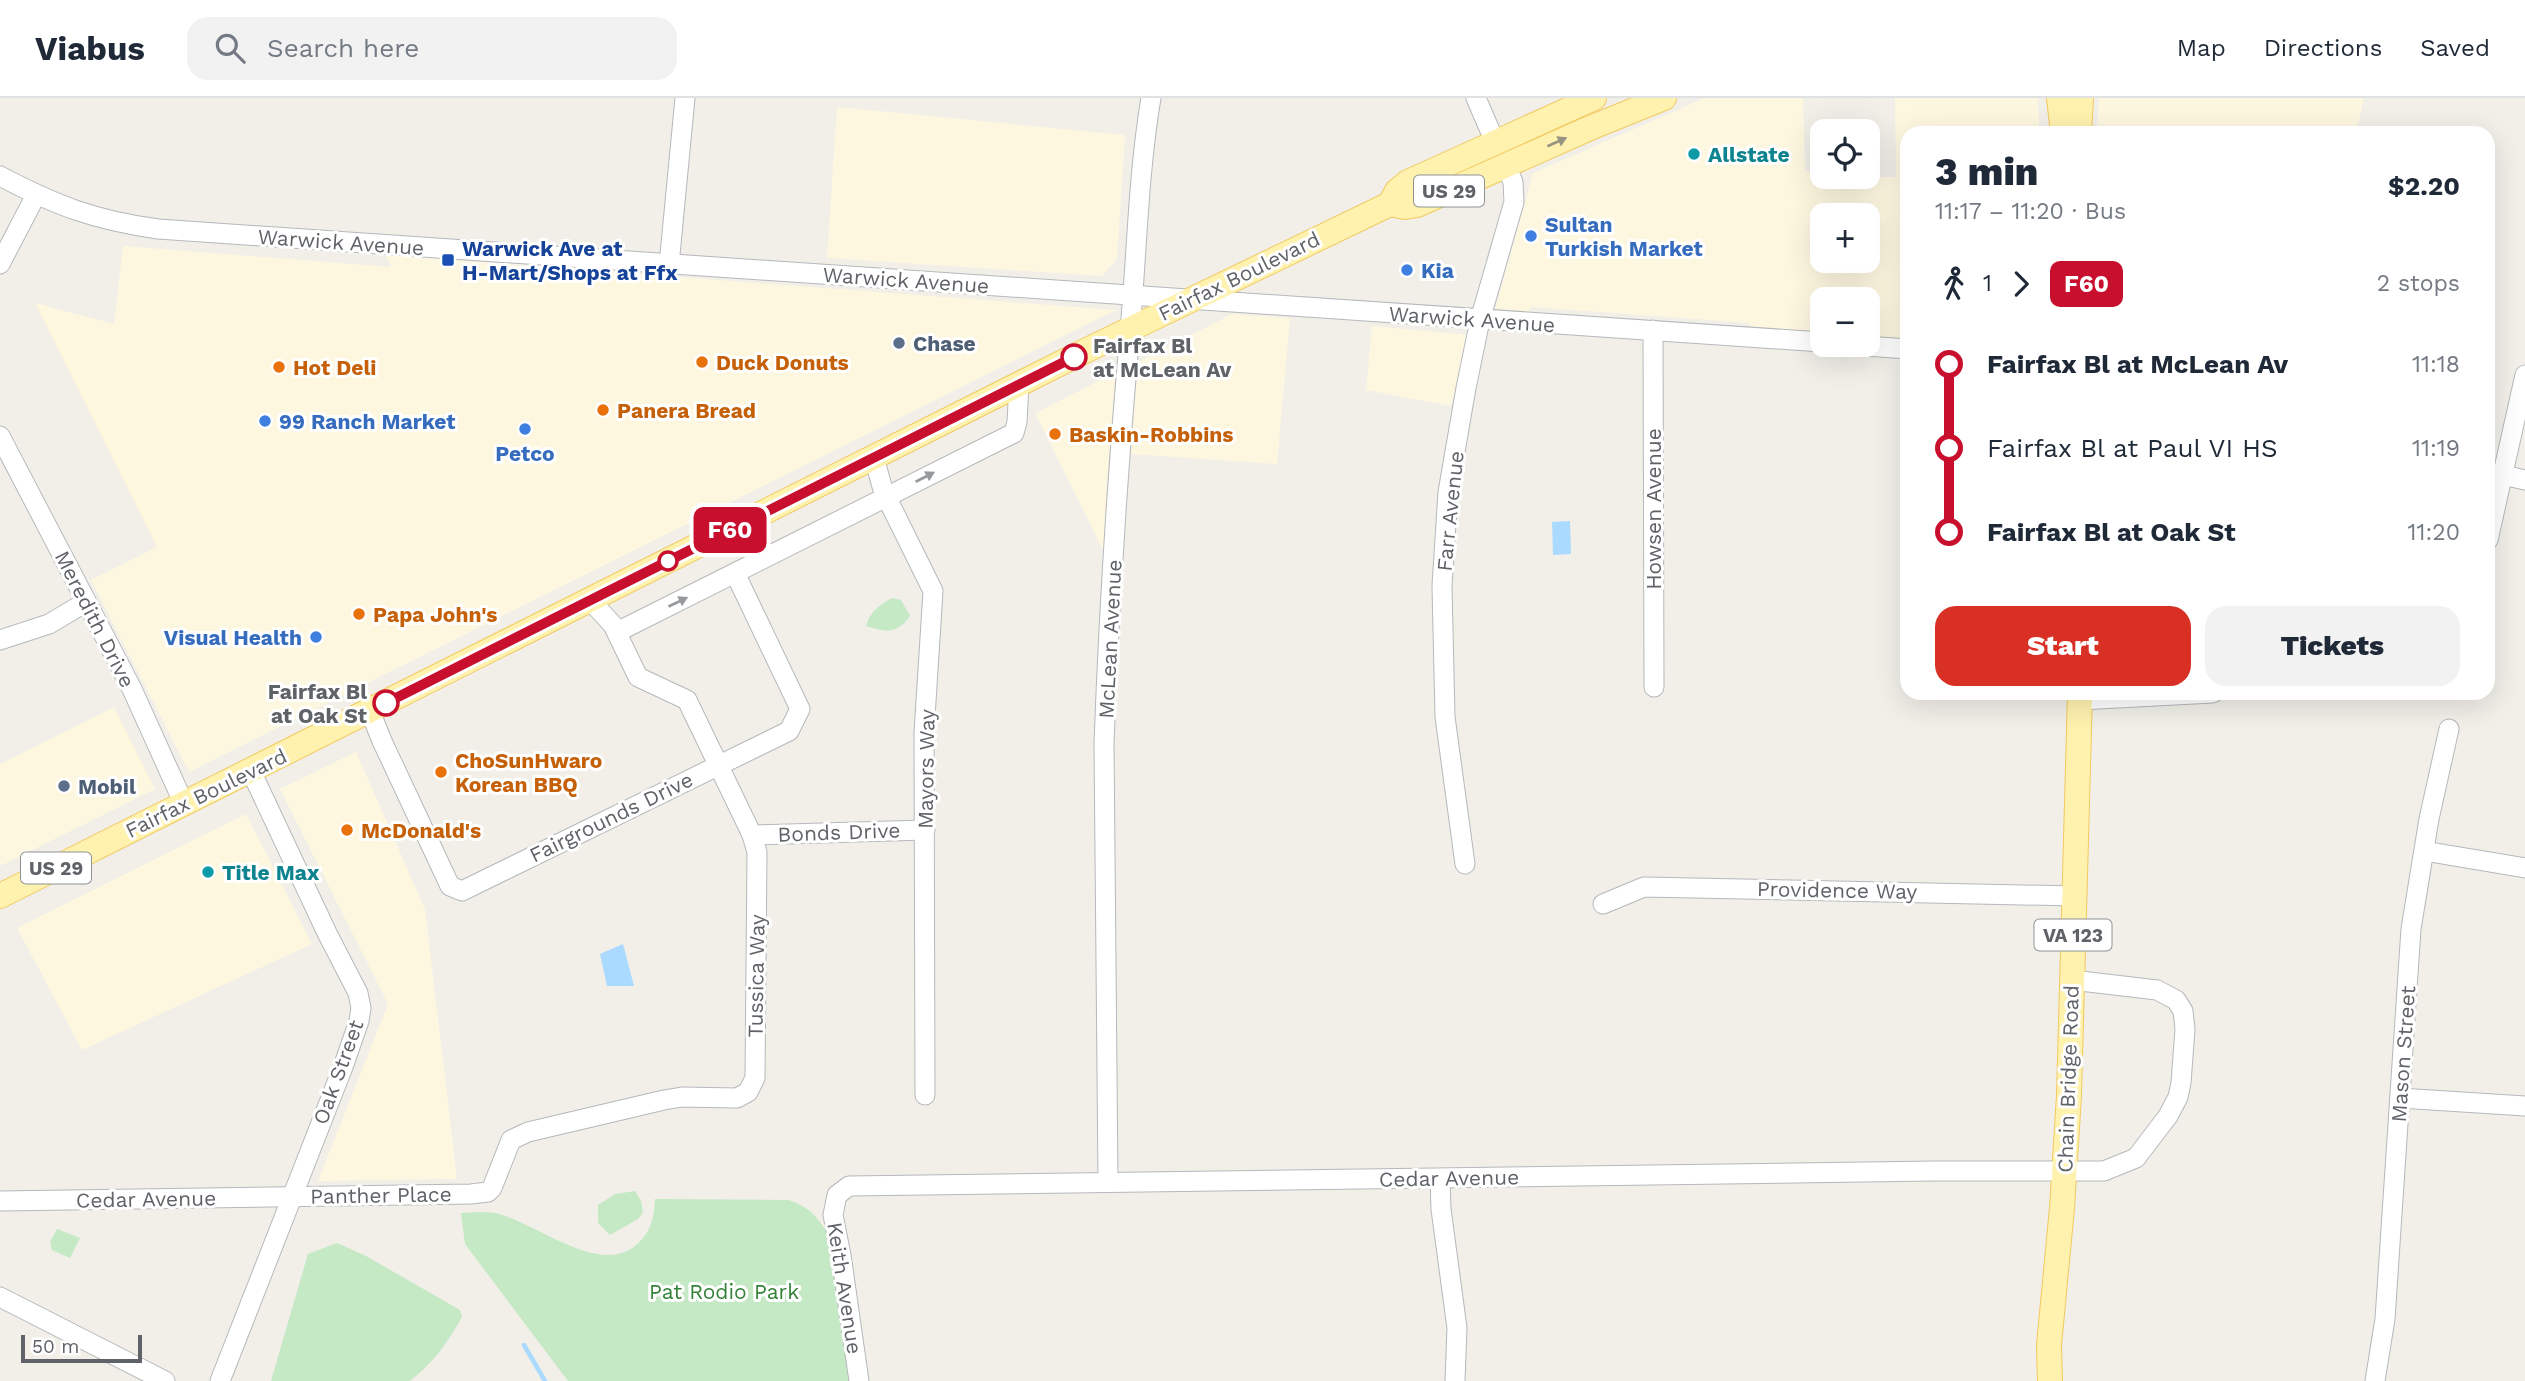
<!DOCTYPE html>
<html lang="en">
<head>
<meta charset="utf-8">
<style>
	:root { --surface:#fff; --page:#f2f2f3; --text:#1f2937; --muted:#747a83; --line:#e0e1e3; --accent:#d93025 }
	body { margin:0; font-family:"Work Sans",sans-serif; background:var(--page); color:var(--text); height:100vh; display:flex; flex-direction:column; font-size:26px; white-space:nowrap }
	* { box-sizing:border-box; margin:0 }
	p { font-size:23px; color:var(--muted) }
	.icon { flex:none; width:38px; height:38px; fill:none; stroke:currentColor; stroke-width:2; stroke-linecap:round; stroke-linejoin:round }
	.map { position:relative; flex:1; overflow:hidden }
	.panel { position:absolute; left:1900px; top:28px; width:595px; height:574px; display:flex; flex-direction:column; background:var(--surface); border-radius:21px; box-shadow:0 7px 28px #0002 }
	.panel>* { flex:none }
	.badge { padding:0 14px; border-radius:10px; font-size:24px; line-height:46px }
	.tools { position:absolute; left:1810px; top:21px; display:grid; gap:14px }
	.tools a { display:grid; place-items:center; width:70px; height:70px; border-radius:14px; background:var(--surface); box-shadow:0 7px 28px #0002; font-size:35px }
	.scale { position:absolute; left:21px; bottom:18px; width:121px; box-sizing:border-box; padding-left:7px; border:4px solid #5f6368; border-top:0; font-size:19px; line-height:24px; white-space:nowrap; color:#5f6368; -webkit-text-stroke:5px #fff; paint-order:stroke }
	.map>.badge { position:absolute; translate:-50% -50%; box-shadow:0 0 0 4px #fff }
	.legs { display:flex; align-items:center; gap:10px; height:77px; padding:0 35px; font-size:23px }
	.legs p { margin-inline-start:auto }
	.overview { display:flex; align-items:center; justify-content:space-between; height:119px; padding:0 35px }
	h1 { font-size:38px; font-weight:800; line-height:52px }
	.button { display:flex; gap:14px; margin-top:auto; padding:14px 35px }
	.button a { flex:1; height:80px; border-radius:21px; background:var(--accent); color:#fff; font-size:28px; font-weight:800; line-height:80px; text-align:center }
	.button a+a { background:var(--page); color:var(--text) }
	ul { padding:0 35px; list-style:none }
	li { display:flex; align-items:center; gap:24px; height:84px; font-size:26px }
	li i { display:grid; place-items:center; width:10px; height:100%; margin:0 9px; background:currentColor }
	li i::after { content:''; width:18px; height:18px; margin:-9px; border:5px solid; border-radius:50%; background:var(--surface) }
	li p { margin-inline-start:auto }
	li:first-child i { background:linear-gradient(#0000 50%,currentColor 0) }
	li:last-child i { background:linear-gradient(currentColor 50%,#0000 0) }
	header { display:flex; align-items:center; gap:42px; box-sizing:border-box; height:98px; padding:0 35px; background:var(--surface); border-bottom:2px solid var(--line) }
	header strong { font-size:33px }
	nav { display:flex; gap:38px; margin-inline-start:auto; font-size:24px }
	.search { width:490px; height:63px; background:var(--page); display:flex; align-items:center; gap:18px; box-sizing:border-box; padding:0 24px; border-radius:21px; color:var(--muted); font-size:26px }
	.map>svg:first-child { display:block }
	.commercial { fill:#fef7e0; fill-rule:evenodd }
	.green { fill:#c5e8c5 }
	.water { fill:#aadaff }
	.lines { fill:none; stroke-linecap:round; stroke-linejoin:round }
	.stream { stroke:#aadaff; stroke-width:4.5 }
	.minor-casing { stroke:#b5b8bc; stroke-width:21 }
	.major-casing { stroke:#f2c960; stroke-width:26 }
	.minor { stroke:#fff; stroke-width:19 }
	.major { stroke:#fff2af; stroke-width:24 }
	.oneway { fill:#979581 }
	.oneway2 { fill:#979a9d }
	.line-1-casing { stroke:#fff; stroke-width:16 }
	.line-1 { stroke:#c8102e; stroke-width:10 }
	.culture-dot { fill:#0f9aa8; stroke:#fff; stroke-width:2.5 }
	.shop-dot { fill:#3f7fe0; stroke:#fff; stroke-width:2.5 }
	.transit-dot { fill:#1a4fb4; stroke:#fff; stroke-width:2.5 }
	.service-dot { fill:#5c6f8a; stroke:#fff; stroke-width:2.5 }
	.stop-1-dot { fill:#fff; stroke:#c8102e; stroke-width:3.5 }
	.food-dot { fill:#e8710a; stroke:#fff; stroke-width:2.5 }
	.labels { text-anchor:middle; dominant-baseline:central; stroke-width:6; stroke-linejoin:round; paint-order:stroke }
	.shield { fill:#fff; stroke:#8f9295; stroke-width:2 }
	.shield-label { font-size:19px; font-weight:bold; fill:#5f6368 }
	.culture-label { font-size:21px; font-weight:bold; fill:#0d838f; stroke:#fff; text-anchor:start }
	.shop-label { font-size:21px; font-weight:bold; fill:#366cbe; stroke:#fff; text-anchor:start }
	.street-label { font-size:21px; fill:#5f6368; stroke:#fff }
	.transit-label { font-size:21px; font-weight:bold; fill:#164399; stroke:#fff; text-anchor:start }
	.service-label { font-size:21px; font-weight:bold; fill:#4e5e75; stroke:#fff; text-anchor:start }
	.stop-label { font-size:21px; font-weight:bold; fill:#5f6368; stroke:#fff; text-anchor:start }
	.food-label { font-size:21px; font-weight:bold; fill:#c56008; stroke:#fff; text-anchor:start }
	.park-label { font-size:21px; fill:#348238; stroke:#fff }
</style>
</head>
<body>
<header>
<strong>Viabus</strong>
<div class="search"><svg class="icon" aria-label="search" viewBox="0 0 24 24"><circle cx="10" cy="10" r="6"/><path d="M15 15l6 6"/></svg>Search here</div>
<nav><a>Map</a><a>Directions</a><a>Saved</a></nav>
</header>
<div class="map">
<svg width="2525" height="1283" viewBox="0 0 2525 1283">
	<rect width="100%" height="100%" fill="#f1efe8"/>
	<!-- commercial -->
	<g class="commercial">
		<path d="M1705,0H1803L1805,73L1822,74V79H1896L1895,0H2038L2039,35H1908L1907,242L1867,240V201H1822V238L1750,233V225L1531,209L1528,217L1494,215L1533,75ZM1822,117H1867V163H1822Z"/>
		<path d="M2099,0H2364L2356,35H2097Z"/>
		<path d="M837,9L1125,37L1117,161L1102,178L827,160Z"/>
		<path d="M123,148L391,169L386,157L1116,212L189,674L91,482L157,449L35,205L114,226Z"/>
		<path d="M1232,216L1290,220L1277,366L1131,356L1138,264Z"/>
		<path d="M1372,228L1470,237L1451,308L1366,292Z"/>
		<path d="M1116,274L1103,452L1035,315Z"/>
		<path d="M114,609L155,691L0,768V666Z"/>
		<path d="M356,654L425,811L457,1081L318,1083L388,906L280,691Z"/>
		<path d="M246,716L312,846L82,952L17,830Z"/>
	</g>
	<!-- green -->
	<g class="green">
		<path d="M892,500L901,502L910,518C896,537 886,534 866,528C870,514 879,507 892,500Z"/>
		<path d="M635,1093L641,1103L643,1114L638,1121L610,1137L598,1125V1107L615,1096Z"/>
		<path d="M655,1101L788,1102C810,1108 820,1122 831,1141L851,1283H568L465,1146L461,1115C473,1115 488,1113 499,1116C539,1127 599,1177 635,1148C651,1135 654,1120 655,1101Z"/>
		<path d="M57,1131L80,1140L70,1160L52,1152L50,1144Z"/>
		<path d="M337,1145L366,1158L460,1212L462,1219C448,1244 433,1265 410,1283H271L308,1156Z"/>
	</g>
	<!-- water -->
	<g class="water">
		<path d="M1570,423L1571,456L1553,457L1552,424Z"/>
		<path d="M623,846L634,888H607L600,856Z"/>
	</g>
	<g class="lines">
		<!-- stream -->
		<path class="stream" d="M524,1247L545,1283"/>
		<defs>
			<g id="minor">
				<path d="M1476,0L1495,44"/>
				<path d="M0,78C57,108 94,122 158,131L1822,244"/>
				<path d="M0,166L36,97"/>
				<path d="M669,167L685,0"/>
				<path d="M1653,232L1654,589"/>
				<path d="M1852,247L1908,251"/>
				<path d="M0,338L132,591L184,706"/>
				<path d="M874,359L883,392L933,493L924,635L925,997"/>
				<path d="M2503,377L2525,382"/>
				<path d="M2488,442L2525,277"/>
				<path d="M617,534L1014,335L1017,324L1019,286"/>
				<path d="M0,542L49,526L86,504"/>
				<path d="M2079,602L2213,595"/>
				<path d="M370,613L382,643L450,788L462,793L789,633L800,611L735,475"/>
				<path d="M752,737L925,732"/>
				<path d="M2424,753L2525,770"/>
				<path d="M1465,766L1445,619L1442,488L1448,394L1466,290L1480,222L1514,104L1513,84L1506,68"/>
				<path d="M1603,806L1644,789L2074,798"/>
				<path d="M2400,1000L2525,1008"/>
				<path d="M1440,1081L1441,1111L1457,1230L1455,1283"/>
				<path d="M1108,1084L1104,645C1109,508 1118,369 1130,232C1137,155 1138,77 1151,0"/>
				<path d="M0,1103L471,1096L488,1094L492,1090L511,1042L528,1034L664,1002L682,999L737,1000L748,994L755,980L757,754L752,737L687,602L638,579L613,527L590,502"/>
				<path d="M0,1199L165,1283"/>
				<path d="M220,1283L343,969L359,923L361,910L358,895L327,835L251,673"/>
				<path d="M859,1283L841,1157L833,1117L837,1097L849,1088L1934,1073H2104L2136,1060L2168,1018L2178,999L2181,985L2185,931L2183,913L2176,902L2157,892L2072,882"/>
				<path d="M2375,1283L2385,1221L2411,831L2429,721L2449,631"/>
			</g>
			<g id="major">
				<path d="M2059,0L2063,35"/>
				<path d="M2079,35L2081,0"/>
				<path d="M1390,106L1405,109L1417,107L1590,30L1664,0"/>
				<path d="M0,798L1087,252L1390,106L1397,93L1408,84L1594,0"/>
				<path d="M2050,1283L2049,1247L2062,1110L2069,997L2080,595"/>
			</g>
		</defs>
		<!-- minor casing -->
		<use href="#minor" class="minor-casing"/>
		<!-- major casing -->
		<use href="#major" class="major-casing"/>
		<!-- minor -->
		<use href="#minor" class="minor"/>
		<!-- major -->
		<use href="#major" class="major"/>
	</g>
	<!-- one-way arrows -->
	<defs><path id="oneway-solid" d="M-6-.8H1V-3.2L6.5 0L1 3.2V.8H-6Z" transform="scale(1.75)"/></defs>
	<use class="oneway" href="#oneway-solid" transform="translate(1557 44) rotate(-24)"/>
	<g class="oneway2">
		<use href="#oneway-solid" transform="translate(925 379) rotate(-27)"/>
		<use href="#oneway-solid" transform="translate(678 504) rotate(-26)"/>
	</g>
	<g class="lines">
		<defs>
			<path id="line-1" d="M386,605L1074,259"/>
		</defs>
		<!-- line-1 casing -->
		<use href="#line-1" class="line-1-casing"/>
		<!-- line-1 -->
		<use href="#line-1" class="line-1"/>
	</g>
	<!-- markers -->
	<g class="culture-dot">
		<circle cx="1694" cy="56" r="7"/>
		<circle cx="208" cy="774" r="7"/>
	</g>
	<g class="shop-dot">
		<circle cx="1531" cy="138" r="7"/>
		<circle cx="1407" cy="172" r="7"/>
		<circle cx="265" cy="323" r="7"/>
		<circle cx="525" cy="331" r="7"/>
		<circle cx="316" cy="539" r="7"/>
	</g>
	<rect class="transit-dot" x="441" y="155" width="14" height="14" rx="3.5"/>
	<g class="service-dot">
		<circle cx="899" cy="245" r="7"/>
		<circle cx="64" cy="688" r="7"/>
	</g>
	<g class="stop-1-dot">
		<circle cx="1074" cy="259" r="12"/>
		<circle cx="668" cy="463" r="9"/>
		<circle cx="386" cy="605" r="12"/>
	</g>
	<g class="food-dot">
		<circle cx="702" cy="264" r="7"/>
		<circle cx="279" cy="269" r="7"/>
		<circle cx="603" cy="312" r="7"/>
		<circle cx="1055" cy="336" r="7"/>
		<circle cx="359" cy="516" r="7"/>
		<circle cx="441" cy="674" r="7"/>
		<circle cx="347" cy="732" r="7"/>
	</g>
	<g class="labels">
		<!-- shield labels -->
		<g class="shield">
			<rect x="1414" y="77.5" width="70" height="31" rx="5"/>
			<rect x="21" y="754.5" width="70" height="31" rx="5"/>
			<rect x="2034.5" y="821.5" width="77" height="31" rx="5"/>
		</g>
		<g class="shield-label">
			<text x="1449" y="93">US 29</text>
			<text x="56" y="770">US 29</text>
			<text x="2073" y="837">VA 123</text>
		</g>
		<!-- culture labels -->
		<g class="culture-label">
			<text x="1708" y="56">Allstate</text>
			<text x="222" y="774">Title Max</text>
		</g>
		<!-- shop labels -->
		<g class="shop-label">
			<text x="1545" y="126">Sultan<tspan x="1545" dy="24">Turkish Market</tspan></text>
			<text x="1421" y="172">Kia</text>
			<text x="279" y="323">99 Ranch Market</text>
			<text x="525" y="355" text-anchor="middle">Petco</text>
			<text x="302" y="539" text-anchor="end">Visual Health</text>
		</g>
		<!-- street labels -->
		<g class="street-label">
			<text transform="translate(341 144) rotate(4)">Warwick Avenue</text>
			<text transform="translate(1239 178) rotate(-26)">Fairfax Boulevard</text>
			<text transform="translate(906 182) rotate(4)">Warwick Avenue</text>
			<text transform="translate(1472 221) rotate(4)">Warwick Avenue</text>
			<text transform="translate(1653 411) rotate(-90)">Howsen Avenue</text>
			<text transform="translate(1450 413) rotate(-84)">Farr Avenue</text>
			<text transform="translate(95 521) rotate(63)">Meredith Drive</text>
			<text transform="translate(1110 541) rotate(-87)">McLean Avenue</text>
			<text transform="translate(926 671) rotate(-89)">Mayors Way</text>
			<text transform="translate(206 695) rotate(-26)">Fairfax Boulevard</text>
			<text transform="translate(611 719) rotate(-26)">Fairgrounds Drive</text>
			<text transform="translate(839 734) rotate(-2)">Bonds Drive</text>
			<text transform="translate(1837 792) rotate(1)">Providence Way</text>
			<text transform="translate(756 878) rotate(-89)">Tussica Way</text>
			<text transform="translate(2403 956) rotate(-86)">Mason Street</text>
			<text transform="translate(338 974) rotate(-70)">Oak Street</text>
			<text transform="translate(2068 981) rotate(-88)">Chain Bridge Road</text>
			<text transform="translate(1449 1080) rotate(-1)">Cedar Avenue</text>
			<text transform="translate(381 1097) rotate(-1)">Panther Place</text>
			<text transform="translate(146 1101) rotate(-1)">Cedar Avenue</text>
			<text transform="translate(845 1190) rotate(81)">Keith Avenue</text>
		</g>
		<!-- transit labels -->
		<g class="transit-label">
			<text x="462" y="150">Warwick Ave at<tspan x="462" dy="24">H-Mart/Shops at Ffx</tspan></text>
		</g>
		<!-- service labels -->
		<g class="service-label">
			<text x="913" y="245">Chase</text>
			<text x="78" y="688">Mobil</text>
		</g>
		<!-- stop labels -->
		<g class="stop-label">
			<text x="1093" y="247">Fairfax Bl<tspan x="1093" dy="24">at McLean Av</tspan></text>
			<text x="367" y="593" text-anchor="end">Fairfax Bl<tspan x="367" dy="24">at Oak St</tspan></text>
		</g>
		<!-- food labels -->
		<g class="food-label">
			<text x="716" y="264">Duck Donuts</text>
			<text x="293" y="269">Hot Deli</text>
			<text x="617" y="312">Panera Bread</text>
			<text x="1069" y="336">Baskin-Robbins</text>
			<text x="373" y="516">Papa John's</text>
			<text x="455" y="662">ChoSunHwaro<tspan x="455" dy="24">Korean BBQ</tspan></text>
			<text x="361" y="732">McDonald's</text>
		</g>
		<!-- park labels -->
		<g class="park-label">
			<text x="724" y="1193">Pat Rodio Park</text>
		</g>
	</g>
</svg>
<div class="tools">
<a><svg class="icon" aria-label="locate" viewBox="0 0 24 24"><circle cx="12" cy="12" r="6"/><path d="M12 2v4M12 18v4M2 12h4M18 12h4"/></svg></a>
<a>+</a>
<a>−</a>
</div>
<div class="scale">50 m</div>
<b class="badge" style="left:730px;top:432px;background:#c8102e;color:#fff">F60</b>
<section class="panel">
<div class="overview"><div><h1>3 min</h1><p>11:17 – 11:20 · Bus</p></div><b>$2.20</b></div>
<div class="legs"><svg class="icon" aria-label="walk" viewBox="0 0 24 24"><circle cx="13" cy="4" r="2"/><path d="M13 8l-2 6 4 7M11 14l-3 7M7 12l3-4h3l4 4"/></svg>1<svg class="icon" aria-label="forward" viewBox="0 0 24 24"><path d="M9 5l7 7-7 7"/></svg><b class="badge" style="background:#c8102e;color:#fff">F60</b><p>2 stops</p></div>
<ul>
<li><i style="color:#c8102e"></i><b>Fairfax Bl at McLean Av</b><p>11:18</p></li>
<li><i style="color:#c8102e"></i><span>Fairfax Bl at Paul VI HS</span><p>11:19</p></li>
<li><i style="color:#c8102e"></i><b>Fairfax Bl at Oak St</b><p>11:20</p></li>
</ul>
<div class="button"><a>Start</a><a>Tickets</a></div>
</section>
</div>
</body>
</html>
